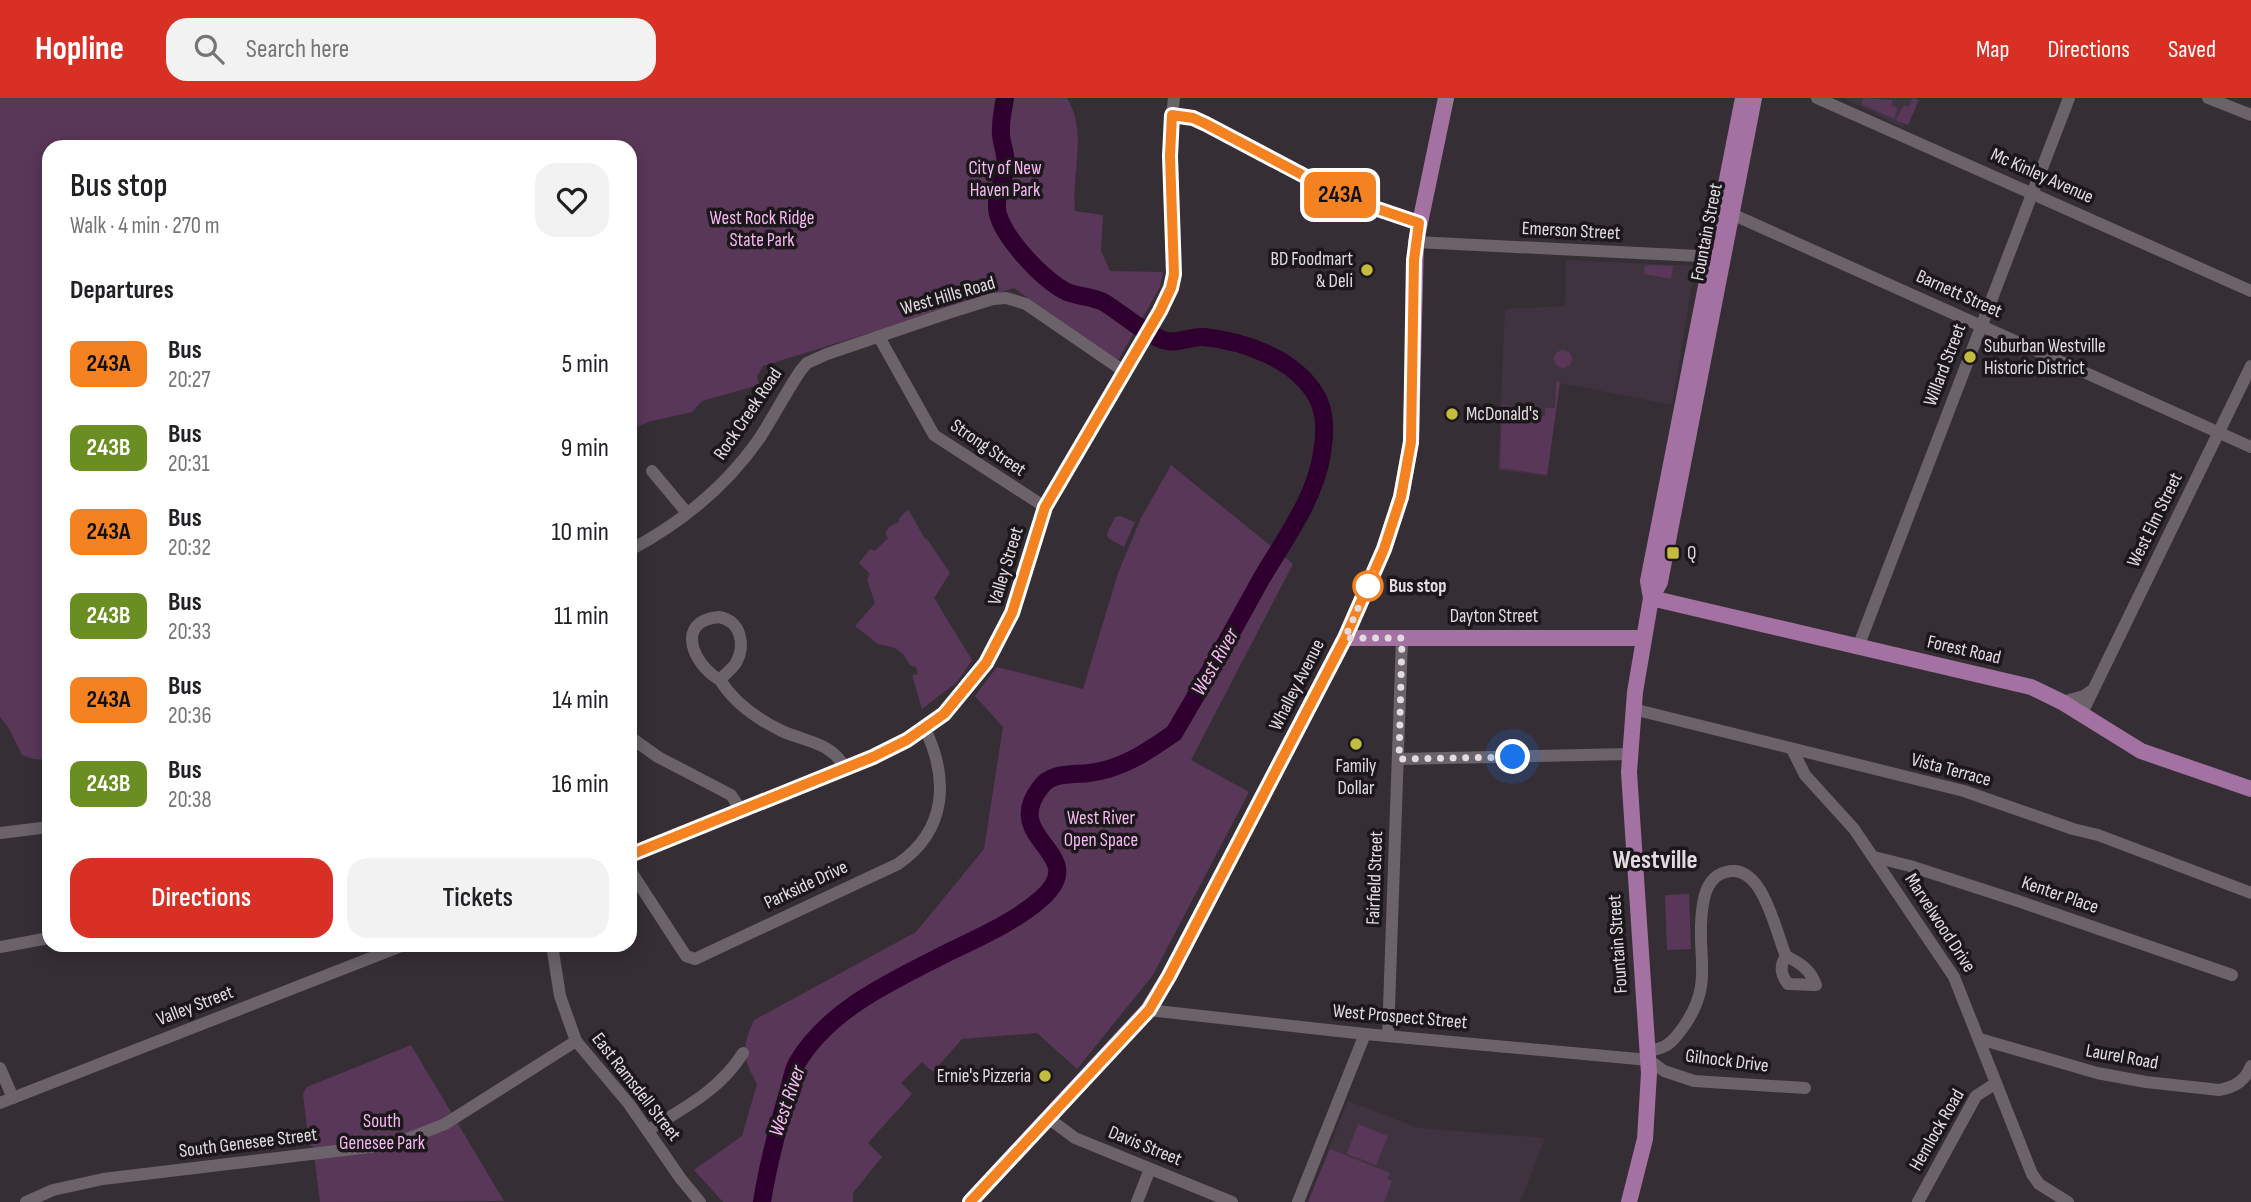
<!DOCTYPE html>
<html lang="en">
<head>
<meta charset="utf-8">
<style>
	:root { --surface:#fff; --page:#f2f2f2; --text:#202124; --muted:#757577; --accent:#d93025 }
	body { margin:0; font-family:"Sofia Sans Condensed",sans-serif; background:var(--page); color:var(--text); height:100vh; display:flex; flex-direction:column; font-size:26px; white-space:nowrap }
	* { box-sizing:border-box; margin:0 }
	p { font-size:23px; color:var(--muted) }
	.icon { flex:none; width:38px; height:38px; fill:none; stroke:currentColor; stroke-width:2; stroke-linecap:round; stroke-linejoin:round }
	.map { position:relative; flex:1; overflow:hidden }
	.panel { position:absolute; left:42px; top:42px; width:595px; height:812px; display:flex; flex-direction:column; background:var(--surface); border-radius:21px; box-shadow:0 4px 18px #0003 }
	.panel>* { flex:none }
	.badge { padding:0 14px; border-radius:10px; font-size:24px; line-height:46px }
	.you { position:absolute; width:35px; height:35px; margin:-18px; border:5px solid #fff; border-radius:50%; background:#1a73e8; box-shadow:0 0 0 10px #1a73e833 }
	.map>.badge { position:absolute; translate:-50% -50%; box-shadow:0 0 0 4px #fff }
	h2 { padding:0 28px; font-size:26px; line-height:63px }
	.round { display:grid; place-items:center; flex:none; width:74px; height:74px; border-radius:21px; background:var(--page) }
	.head { display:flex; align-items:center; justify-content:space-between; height:119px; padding:0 28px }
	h1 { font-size:33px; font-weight:600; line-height:52px }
	.primary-button { display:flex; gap:14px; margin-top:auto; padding:14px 28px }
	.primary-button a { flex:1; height:80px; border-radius:21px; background:var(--accent); color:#fff; font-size:28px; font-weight:600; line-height:80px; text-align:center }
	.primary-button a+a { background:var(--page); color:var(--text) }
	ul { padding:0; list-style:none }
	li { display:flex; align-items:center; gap:21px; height:84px; padding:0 28px }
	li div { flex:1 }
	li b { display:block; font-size:26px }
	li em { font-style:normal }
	li .badge { min-width:77px; font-weight:700; text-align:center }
	header { display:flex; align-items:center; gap:42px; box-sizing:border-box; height:98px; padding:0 35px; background:var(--accent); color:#fff }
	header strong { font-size:33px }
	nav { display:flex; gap:38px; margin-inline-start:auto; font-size:24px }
	.search { width:490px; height:63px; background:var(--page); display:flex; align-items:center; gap:18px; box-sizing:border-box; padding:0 24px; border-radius:21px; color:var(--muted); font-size:26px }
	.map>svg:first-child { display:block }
	.built { fill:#403340 }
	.green { fill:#593758 }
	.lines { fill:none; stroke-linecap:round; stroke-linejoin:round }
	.river { stroke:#2f002f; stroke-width:18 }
	.minor { stroke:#6b626a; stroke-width:12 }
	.major { stroke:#a472a2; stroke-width:16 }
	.line-casing { stroke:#fff; stroke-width:16 }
	.line { stroke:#f58220; stroke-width:10 }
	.walk { stroke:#e2dce1; stroke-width:7; stroke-dasharray:0 12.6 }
	.poi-dot { fill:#c4bc3e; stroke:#1b171a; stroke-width:2.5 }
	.stop-dot { fill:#fff; stroke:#f58220; stroke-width:3.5 }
	.labels { text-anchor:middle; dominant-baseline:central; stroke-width:7; stroke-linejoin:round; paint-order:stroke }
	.park-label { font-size:19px; fill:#f7b8f3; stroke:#1b171a }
	.street-label { font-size:19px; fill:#e2dce1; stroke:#1b171a }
	.poi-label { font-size:19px; fill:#e2dce1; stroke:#1b171a; text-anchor:start }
	.stop-label { font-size:19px; font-weight:bold; fill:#e2dce1; stroke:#1b171a; text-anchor:start }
	.water-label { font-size:21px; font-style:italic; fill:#f9baf5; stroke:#1b171a }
	.district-label { font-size:26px; font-weight:bold; fill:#e2dce1; stroke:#1b171a }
</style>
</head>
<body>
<header>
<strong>Hopline</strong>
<div class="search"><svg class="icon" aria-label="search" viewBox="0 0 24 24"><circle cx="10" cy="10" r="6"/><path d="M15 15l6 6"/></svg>Search here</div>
<nav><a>Map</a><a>Directions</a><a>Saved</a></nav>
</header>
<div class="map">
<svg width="2251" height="1104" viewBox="0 0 2251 1104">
	<rect width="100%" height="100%" fill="#362e35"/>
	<!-- built -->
	<g class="built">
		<path d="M1844,0H1915L1903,30Z"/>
		<path d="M1566,162L1695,168L1672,307L1560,285L1547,378L1498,372L1505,211L1565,208Z"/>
		<path d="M1348,1003L1418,1030L1545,1040L1520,1104H1308Z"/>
	</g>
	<!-- green -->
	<g class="green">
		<path d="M0,0H1067C1088,34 1071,76 1075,113L1103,117L1101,153L1110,173L1163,174L1160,189L1119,261H1116L1014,190L763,268L757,278L759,287L702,303L692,314L648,324L630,332V49H49V660C39,663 31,661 22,657L8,629L0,619Z"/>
		<path d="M1863,0L1893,2L1891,7L1898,10L1894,21L1861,6Z"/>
		<path d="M1913,0L1919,2L1908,27L1896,22L1904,7L1909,9Z"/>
		<path d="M1651,167L1673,168L1671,181L1644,176L1645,168Z"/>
		<circle cx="1563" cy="261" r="9"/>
		<path d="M1556,283L1560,284L1547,377L1500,370L1502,307L1510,308V318H1545V310H1555Z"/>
		<path d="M1171,367L1293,466L1191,662L1249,694L1153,877L1077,971L1037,935L962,941L933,974L922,964L901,985L912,996L868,1045L882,1059L853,1095V1104H723L694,1072L742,1038L757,986C742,958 741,951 754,922L916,834L984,751L1003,629L975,598L997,569L1083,591L1118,475L1141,420Z"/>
		<path d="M908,411L925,441H927L950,475L934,500L972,562L957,584L922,611L912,577L918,576L916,569L910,567L903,556L895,550L878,546L855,528L875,505L867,482L870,476L859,465L870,451L875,453L888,440L885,436L889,429L899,424V421Z"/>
		<path d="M1120,418L1135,424L1124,449L1108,440L1107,436L1115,419Z"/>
		<path d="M1689,796L1691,851L1667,852L1665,797Z"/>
		<path d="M411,947L504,1103L320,1104L313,1048L309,1047L303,996L307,989Z"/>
		<path d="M1358,1026L1388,1038L1376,1067L1347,1056Z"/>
		<path d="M1330,1051L1390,1075L1387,1081L1392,1083L1384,1104H1308Z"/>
	</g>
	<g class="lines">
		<!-- river -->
		<path class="river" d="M762,1104C768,1066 777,1032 788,995C791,986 792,974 797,965C829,911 892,883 945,856C978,840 1015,824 1042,800C1092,755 1000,742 1040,690C1051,674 1071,677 1089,675C1122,671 1147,654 1174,635C1204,585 1232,534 1260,483C1283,443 1315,402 1322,355C1325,338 1326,315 1317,299C1296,261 1244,243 1204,239C1189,238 1178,247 1163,242C1142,234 1124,217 1105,205C1093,198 1077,199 1065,193C1042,181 997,134 997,109C996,95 1003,85 1005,73C1008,61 1002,48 1001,37C1000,24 1003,12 1005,0"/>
		<!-- minor -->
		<g class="minor">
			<path d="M1817,0L2251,193"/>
			<path d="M2208,0L2251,17"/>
			<path d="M1172,17L1193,20L1206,26L1348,101L1419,125"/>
			<path d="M1725,113L2251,349"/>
			<path d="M1416,144L1719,159"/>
			<path d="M879,239L934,337L1045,409"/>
			<path d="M652,373L687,415"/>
			<path d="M630,452C681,425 726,388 759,341C774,318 786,294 801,272L807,265L827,256L948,215L993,201L1006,200L1026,206L1125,274"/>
			<path d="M719,519C741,523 746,547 736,565C732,571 725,576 720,582C693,567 674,523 719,519Z"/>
			<path d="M1858,549L2069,0"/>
			<path d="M720,582C735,606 757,621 782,633C806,644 834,645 845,671"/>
			<path d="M2062,604L2084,598L2091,593"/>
			<path d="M1633,611L1964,693L2073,731L2098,737L2251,795"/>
			<path d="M2081,617L2251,268"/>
			<path d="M630,639L658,659L731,697L741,712"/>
			<path d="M1792,651L1805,677L1854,731L1954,879L2032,1076L2039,1086L2068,1104"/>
			<path d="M1399,661L1630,656"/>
			<path d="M0,735L49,729"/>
			<path d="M630,757L873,659L907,642L944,616L986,565L1012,515L1045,409L1160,213L1171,190L1174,175L1170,35L1174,0"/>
			<path d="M1874,759L1910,768L2018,803L2232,877"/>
			<path d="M630,772L686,858L695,861L898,766C947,732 949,681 925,631"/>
			<path d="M552,847L560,898L576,943L629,1006L681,1081L700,1104"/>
			<path d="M0,849L49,840"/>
			<path d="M1148,912L1365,936L1649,962L1664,973L1694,983L1805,990"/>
			<path d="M1388,938L1402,540"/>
			<path d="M1980,941L2097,975L2146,984L2219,992C2235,989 2245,983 2251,968"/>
			<path d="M1648,953C1666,950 1671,946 1682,931C1717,883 1694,857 1703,806C1705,792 1710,778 1726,774C1763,764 1775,833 1786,858C1800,865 1810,871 1816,887L1788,886C1781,877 1779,869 1786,858"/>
			<path d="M0,970L13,1000"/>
			<path d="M0,1005L404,847"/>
			<path d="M1048,1020L1075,1040L1232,1104"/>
			<path d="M648,1032C684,1010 720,992 743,955"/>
			<path d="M26,1104L53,1092L103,1081L394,1046L445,1026L576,943"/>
			<path d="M1137,1104L1150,1071"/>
			<path d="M1298,1104L1365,936"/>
			<path d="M1918,1104L1976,998L1996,985"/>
		</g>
		<!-- major -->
		<g class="major">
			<path d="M1651,500L2031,589L2062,604L2141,653L2251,691"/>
			<path d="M1651,500L1660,484L1754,0"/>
			<path d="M1345,540H1643"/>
			<path d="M970,1104L1148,912L1169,878L1345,540L1384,451L1401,399L1411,344L1416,144L1446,0"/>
			<path d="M1629,1104L1645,1041L1649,975L1629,674L1635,594L1651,500L1648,483L1743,0"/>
		</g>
	</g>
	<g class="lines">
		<defs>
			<path id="line" d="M630,757L873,659L907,642L944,616L986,565L1012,515L1045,409L1160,213L1171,190L1174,176L1170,58L1172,17L1193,20L1206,26L1348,101L1419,125L1414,162L1411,344L1401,399L1384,451L1345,540L1169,878L1149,912L970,1104"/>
		</defs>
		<!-- line casing -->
		<use href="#line" class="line-casing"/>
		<!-- line -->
		<use href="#line" class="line"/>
		<!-- walk -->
		<path class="walk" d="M1368,488L1373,476L1345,540H1402L1399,661L1513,659"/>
	</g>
	<!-- markers -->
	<g class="poi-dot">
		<circle cx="1367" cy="172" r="7"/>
		<circle cx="1970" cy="259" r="7"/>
		<circle cx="1452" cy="316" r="7"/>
		<rect x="1666" y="448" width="14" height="14" rx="3.5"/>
		<circle cx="1356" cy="646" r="7"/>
		<circle cx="1045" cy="978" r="7"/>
	</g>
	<circle class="stop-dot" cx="1368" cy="488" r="14"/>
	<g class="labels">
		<!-- park labels -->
		<g class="park-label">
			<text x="1005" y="70">City of New<tspan x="1005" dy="22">Haven Park</tspan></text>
			<text x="762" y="120">West Rock Ridge<tspan x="762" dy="22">State Park</tspan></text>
			<text x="1101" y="720">West River<tspan x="1101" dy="22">Open Space</tspan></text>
			<text x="382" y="1023">South<tspan x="382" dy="22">Genesee Park</tspan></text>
		</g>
		<!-- street labels -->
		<g class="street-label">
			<text transform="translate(2042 78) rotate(24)">Mc Kinley Avenue</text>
			<text transform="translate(1571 133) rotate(3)">Emerson Street</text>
			<text transform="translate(1707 134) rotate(-79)">Fountain Street</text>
			<text transform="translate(1959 196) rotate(24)">Barnett Street</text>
			<text transform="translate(948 198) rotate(-16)">West Hills Road</text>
			<text transform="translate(1945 267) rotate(-69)">Willard Street</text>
			<text transform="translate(748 316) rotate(-56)">Rock Creek Road</text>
			<text transform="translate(988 350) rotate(34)">Strong Street</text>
			<text transform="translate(2155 422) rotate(-64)">West Elm Street</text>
			<text transform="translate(1006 468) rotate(-73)">Valley Street</text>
			<text x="1494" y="518">Dayton Street</text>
			<text transform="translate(1964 552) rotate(13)">Forest Road</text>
			<text transform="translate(1297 587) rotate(-63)">Whalley Avenue</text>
			<text transform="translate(1951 672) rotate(15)">Vista Terrace</text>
			<text transform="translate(1375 780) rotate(-88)">Fairfield Street</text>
			<text transform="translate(806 787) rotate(-25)">Parkside Drive</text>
			<text transform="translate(2060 797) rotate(19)">Kenter Place</text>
			<text transform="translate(1940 825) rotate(57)">Marvelwood Drive</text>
			<text transform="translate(1618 846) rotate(-94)">Fountain Street</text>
			<text transform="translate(195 908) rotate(-21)">Valley Street</text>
			<text transform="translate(1400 919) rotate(5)">West Prospect Street</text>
			<text transform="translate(2122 959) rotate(10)">Laurel Road</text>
			<text transform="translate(1727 963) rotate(7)">Gilnock Drive</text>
			<text transform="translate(636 989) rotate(52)">East Ramsdell Street</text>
			<text transform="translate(1937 1032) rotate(-60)">Hemlock Road</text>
			<text transform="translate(248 1045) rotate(-7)">South Genesee Street</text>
			<text transform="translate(1145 1048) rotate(22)">Davis Street</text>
		</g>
		<!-- poi labels -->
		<g class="poi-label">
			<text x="1353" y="161" text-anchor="end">BD Foodmart<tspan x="1353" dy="22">&amp; Deli</tspan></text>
			<text x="1984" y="248">Suburban Westville<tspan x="1984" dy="22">Historic District</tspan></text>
			<text x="1466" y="316">McDonald's</text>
			<text x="1687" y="455">Q</text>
			<text x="1356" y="668" text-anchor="middle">Family<tspan x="1356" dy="22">Dollar</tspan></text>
			<text x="1031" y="978" text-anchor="end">Ernie's Pizzeria</text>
		</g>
		<!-- stop labels -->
		<g class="stop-label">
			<text x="1389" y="488">Bus stop</text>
		</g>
		<!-- water labels -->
		<g class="water-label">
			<text transform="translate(1215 564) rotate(-60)">West River</text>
			<text transform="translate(787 1003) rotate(-71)">West River</text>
		</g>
		<!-- district labels -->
		<g class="district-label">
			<text x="1655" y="762">Westville</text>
		</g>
	</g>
</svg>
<div class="you" style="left:1513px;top:659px"></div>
<b class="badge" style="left:1340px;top:97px;background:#f58220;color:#111">243A</b>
<section class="panel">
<div class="head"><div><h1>Bus stop</h1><p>Walk · 4 min · 270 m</p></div><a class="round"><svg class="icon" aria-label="heart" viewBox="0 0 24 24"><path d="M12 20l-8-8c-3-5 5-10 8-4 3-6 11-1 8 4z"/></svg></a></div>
<h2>Departures</h2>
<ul>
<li><span class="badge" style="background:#f58220;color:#111">243A</span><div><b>Bus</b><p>20:27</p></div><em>5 min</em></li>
<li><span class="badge" style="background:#6b8e23;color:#fff">243B</span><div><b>Bus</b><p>20:31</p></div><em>9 min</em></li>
<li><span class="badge" style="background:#f58220;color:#111">243A</span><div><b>Bus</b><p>20:32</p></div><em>10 min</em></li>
<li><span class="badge" style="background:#6b8e23;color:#fff">243B</span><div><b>Bus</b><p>20:33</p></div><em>11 min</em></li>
<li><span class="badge" style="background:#f58220;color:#111">243A</span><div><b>Bus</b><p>20:36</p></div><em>14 min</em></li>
<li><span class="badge" style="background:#6b8e23;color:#fff">243B</span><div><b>Bus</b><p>20:38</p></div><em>16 min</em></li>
</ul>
<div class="primary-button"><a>Directions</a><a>Tickets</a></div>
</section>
</div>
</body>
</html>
